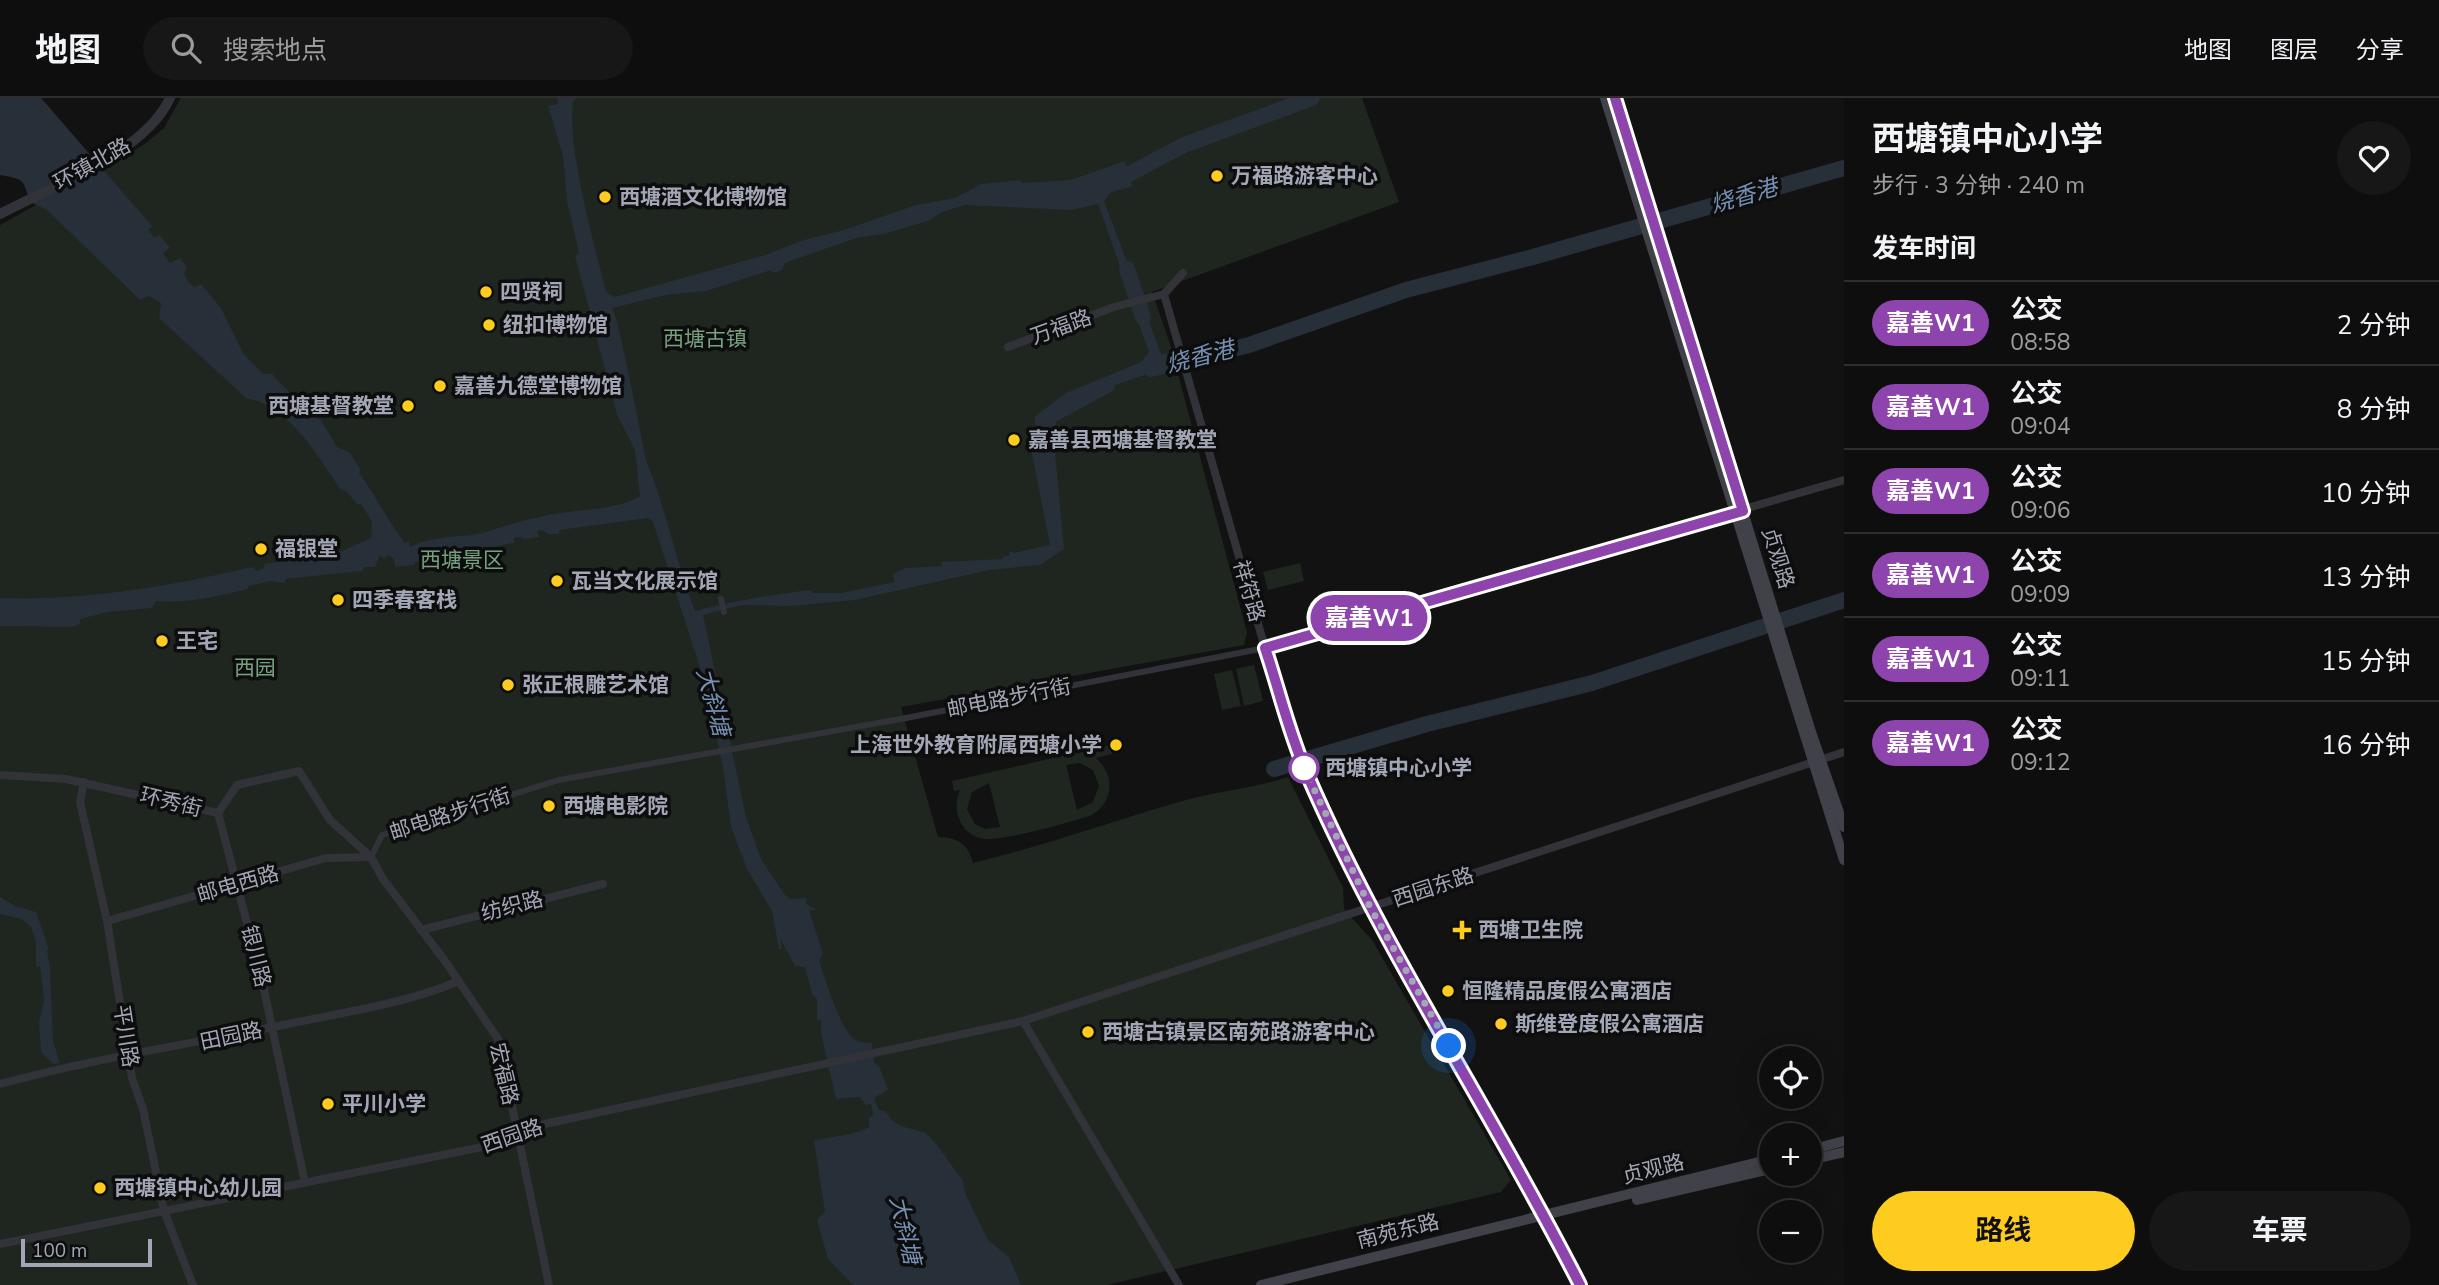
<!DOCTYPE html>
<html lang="zh">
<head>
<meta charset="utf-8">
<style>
	:root { --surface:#0e0e0e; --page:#171717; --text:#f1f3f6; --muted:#9b9c9e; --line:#2e2e2e; --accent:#fecc1f }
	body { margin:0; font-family:"Nunito Sans","Noto Sans SC",sans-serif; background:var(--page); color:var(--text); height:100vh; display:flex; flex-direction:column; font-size:26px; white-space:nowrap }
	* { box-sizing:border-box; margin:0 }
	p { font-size:23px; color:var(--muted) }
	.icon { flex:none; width:38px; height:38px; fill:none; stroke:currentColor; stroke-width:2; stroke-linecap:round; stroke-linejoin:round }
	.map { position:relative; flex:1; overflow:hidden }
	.side { display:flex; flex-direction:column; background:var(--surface); width:595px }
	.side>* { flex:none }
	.badge { padding:0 14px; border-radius:23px; font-size:24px; line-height:46px }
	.buttons { position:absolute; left:1759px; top:948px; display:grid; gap:14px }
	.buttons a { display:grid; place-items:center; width:63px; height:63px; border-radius:50%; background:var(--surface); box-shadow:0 7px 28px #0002,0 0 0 2px var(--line); font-size:35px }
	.scale { position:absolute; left:21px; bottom:18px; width:131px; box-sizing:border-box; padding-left:7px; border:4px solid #a2a6b5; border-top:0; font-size:19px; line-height:24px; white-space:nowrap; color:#a2a6b5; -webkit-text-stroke:5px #0d0d0e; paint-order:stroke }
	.you { position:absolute; width:35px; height:35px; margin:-18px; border:5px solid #fff; border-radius:50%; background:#1a73e8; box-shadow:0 0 0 10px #1a73e833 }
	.map>.badge { position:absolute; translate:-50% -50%; box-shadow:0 0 0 4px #fff }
	h2 { padding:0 28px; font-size:26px; line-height:63px }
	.round { display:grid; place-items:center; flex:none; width:74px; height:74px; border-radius:37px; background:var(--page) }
	.overview { display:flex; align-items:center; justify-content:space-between; height:119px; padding:0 28px }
	h1 { font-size:33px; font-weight:700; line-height:52px }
	.primary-button { display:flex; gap:14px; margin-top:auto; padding:14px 28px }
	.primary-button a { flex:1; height:80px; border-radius:42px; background:var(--accent); color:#111; font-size:28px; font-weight:700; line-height:80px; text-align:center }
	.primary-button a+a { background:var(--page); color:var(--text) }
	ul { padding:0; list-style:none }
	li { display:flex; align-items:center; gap:21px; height:84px; padding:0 28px; border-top:2px solid var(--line) }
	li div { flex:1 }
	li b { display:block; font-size:26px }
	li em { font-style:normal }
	li .badge { min-width:77px; font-weight:700; text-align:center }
	header { display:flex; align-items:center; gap:42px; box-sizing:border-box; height:98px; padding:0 35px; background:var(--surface); border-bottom:2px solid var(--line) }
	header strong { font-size:33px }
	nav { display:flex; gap:38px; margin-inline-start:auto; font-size:24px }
	.search { width:490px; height:63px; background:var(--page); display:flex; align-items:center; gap:18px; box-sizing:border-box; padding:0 24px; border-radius:38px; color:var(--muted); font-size:26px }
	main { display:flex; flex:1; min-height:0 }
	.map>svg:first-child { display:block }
	.green { fill:#1e261f; fill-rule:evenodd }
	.water { fill:#272f38 }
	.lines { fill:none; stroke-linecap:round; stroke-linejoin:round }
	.river { stroke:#272f38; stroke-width:16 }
	.pedestrian { stroke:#323339; stroke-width:6 }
	.minor { stroke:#323339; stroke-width:8 }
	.tertiary { stroke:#323339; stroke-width:10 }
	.secondary { stroke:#404149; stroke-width:10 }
	.line-casing { stroke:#fff; stroke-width:16 }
	.line { stroke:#8e44ad; stroke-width:10 }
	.walk { stroke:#a2a6b5; stroke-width:7; stroke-dasharray:0 12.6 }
	.poi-dot { fill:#fecc1f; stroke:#0d0d0e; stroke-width:2.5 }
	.stop-dot { fill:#fff; stroke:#8e44ad; stroke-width:3.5 }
	.labels { text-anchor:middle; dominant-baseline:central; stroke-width:7; stroke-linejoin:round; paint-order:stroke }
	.street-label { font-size:21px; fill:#a2a6b5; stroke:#0d0d0e }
	.poi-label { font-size:21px; font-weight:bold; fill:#a2a6b5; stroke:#0d0d0e; text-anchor:start }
	.park-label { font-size:21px; fill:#77a27f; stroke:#0d0d0e }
	.stop-label { font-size:21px; font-weight:bold; fill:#a2a6b5; stroke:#0d0d0e; text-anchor:start }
	.water-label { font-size:23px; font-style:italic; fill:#7690b3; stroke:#0d0d0e }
</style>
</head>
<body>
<header>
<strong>地图</strong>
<div class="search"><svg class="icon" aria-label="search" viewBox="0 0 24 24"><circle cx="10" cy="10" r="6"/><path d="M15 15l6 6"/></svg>搜索地点</div>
<nav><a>地图</a><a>图层</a><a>分享</a></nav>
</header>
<main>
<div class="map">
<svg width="1844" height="1187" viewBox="0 0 1844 1187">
	<rect width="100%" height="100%" fill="#121213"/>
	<!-- green -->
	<g class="green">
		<path d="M181,0H1362L1399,104L1152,194L1170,246L1247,535L1244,547L901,609L938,739C958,740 968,745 973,765C1043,748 1110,724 1179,704C1215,693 1252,691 1288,679L1343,790L1344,811L1372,842L1511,1082L1501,1094L1107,1187H0V127L145,46L164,30Z"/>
		<path d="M1300,465L1304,483L1268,492L1263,474Z"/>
		<path d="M1254,567L1263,603L1244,608L1236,571Z"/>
		<path d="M1232,572L1241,608L1222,612L1214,576Z"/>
		<path d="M1110,647L1112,656L1096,660C1115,677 1114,703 1092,717C1072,724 1006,742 986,741C961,739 951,713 960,692L954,693L952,683ZM1080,665L1093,672L1099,688L1093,704L1077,712L1066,667ZM989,685L1000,729L985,731L975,726L967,711L972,694Z"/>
	</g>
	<!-- water -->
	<g class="water">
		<path d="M0,0H41L153,129L148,131L154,140L160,137L170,150L163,155L170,165L180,160L187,169L184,176L190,186L195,189L201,186L221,210L243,255L263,276H272L293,298L290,303L321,322L337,349L350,355L361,372L359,375C376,398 388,423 405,445L409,443L410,449C439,435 466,441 489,433C511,426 538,418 561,415C585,411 621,411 640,398L635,352L617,317L575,158L579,155L567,103L563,58L548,8L558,6L557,0H577L573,3C567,51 594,144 606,194L615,199L765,157L804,142L844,132L916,107L955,100L981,86L1020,82L1022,85L1070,82L1125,63L1132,88L1110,95L1104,103L1137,190L1129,193L1098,106L1072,112L965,107L942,114L928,123L883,136L856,140L785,165L782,172L773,175L771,172L706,193L666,197L612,210C618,217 642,341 646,362C665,407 677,468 695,513C739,502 770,497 811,492L812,495H842L894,484L893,476L905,470L942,468V464L1002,461L1006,457L1008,459L1010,453L1014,455L1050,447L1030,345L1035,339V318L1066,295L1141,264L1149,254L1133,210L1143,207L1161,256H1168L1171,268L1107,290L1109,295L1091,303L1087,295L1062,310L1053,333L1064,451L1040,467L989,472L855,502L792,508L742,507L703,517L746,719L761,761L784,796L790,801L807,800L806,806L816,812H809L823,856L819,862C825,879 840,933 856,942C861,945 867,944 872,945L874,965L879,968L888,992L874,1000L879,1012L885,1013L892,1022L901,1028L926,1035L937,1047L963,1083L965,1095L988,1142L1009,1159L1021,1187H853L828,1161L817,1122L825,1114L814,1043C833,1037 851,1039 869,1029V1020L873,1017L871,1006L866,1007L860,999L836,1001L821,935V923L817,922V901L812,896L805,869L795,868L780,840L782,851H779L772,813L747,771L731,729L723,669L705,585L653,424L648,420L559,432V436H548L542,432L537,433L539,439L524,441L519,439L514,440V445C496,447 472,455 451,461L445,458L415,464L414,467L395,469L394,461L388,457L384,461L380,457L375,469H365L362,473L285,481V485L271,483L248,488V491C219,498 186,506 156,503L152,510L108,514L80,521V525L73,529L0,528V500C82,503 172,488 252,469L257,473L264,470L265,466L342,453L371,440L372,424L361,406H357L347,394L340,391C320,361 286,304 247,301L159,220L161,205L149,198L140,202L47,112L32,105C20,84 31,82 0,77Z"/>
		<path d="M0,799L15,808L36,814L49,851L47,852L50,870L53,943L60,965L53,966L41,954L39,925L44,902L40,868L36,869V844L31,829L22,821L0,816Z"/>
	</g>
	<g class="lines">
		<!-- river -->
		<g class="river">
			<path d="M1112,85L1184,47L1312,0"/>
			<path d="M1127,171L1143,219"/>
			<path d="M1151,271L1249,247L1406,192L1533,159L1844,70"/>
			<path d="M1048,324V319L1107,287"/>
			<path d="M1274,671L1427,626L1592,585L1844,502"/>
		</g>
		<!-- pedestrian -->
		<g class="pedestrian">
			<path d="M721,501L724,514"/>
			<path d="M371,759L382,737L559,682L906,620L1265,550"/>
		</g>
		<!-- minor -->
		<g class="minor">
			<path d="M1164,196L1265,550L1306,674L1370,809L1580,1187"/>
			<path d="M1008,249L1114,209L1164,196L1183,175"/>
			<path d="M1265,550L1844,382"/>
			<path d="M0,677L66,681L218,715L237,687L299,673L330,722L371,759L383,781L445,863L498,941L549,1187"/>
			<path d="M84,684L80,704L107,823L132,980L143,1011L164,1113L193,1187"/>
			<path d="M218,715L262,882L305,1085"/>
			<path d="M107,823L326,760L371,759"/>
			<path d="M421,832L603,786"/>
			<path d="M1023,923L1179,1187"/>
			<path d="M0,986C95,960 192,946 288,926C349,913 401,907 459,883"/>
			<path d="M0,1146L502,1045L517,1032L1023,923L1844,654"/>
		</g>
		<!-- tertiary -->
		<path class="tertiary" d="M0,116C52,88 145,55 170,0"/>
		<!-- secondary -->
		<g class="secondary">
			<path d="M1605,0L1844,762"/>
			<path d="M1615,0L1811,634L1844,729"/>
			<path d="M1810,1052L1844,1043"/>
			<path d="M1810,1062L1844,1054"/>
			<path d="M1637,1102L1771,1071"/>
			<path d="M1261,1187L1771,1061"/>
		</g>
	</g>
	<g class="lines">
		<defs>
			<path id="line" d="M1580,1187C1493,1015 1384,854 1307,676C1289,636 1279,591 1265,550L1743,413L1615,0"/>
		</defs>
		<!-- line casing -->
		<use href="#line" class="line-casing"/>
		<!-- line -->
		<use href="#line" class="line"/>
		<!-- walk -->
		<path class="walk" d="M1304,670L1370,809L1449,948"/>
	</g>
	<!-- markers -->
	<g class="poi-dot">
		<circle cx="1217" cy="78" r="7"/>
		<circle cx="605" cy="99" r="7"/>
		<circle cx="486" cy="194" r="7"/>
		<circle cx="489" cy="227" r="7"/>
		<circle cx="440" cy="288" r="7"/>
		<circle cx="408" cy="308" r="7"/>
		<circle cx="1014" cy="342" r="7"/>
		<circle cx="261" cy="451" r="7"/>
		<circle cx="557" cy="483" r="7"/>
		<circle cx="338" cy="502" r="7"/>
		<circle cx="162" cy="543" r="7"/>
		<circle cx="508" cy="587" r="7"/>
		<circle cx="1116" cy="647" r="7"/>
		<circle cx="549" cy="708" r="7"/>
		<path d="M1458.5 821.5h7v7h7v7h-7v7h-7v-7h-7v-7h7z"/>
		<circle cx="1448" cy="893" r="7"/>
		<circle cx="1501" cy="926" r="7"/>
		<circle cx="1088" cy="934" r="7"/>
		<circle cx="328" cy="1006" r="7"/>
		<circle cx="100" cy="1090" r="7"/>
	</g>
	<circle class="stop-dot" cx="1304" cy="670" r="14"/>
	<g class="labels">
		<!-- street labels -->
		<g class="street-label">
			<text transform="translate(92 66) rotate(-29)">环镇北路</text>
			<text transform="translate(1061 229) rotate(-20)">万福路</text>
			<text transform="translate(1778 460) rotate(73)">贞观路</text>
			<text transform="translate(1249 493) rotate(74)">祥符路</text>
			<text transform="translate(1009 600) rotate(-11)">邮电路步行街</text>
			<text transform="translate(171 704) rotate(14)">环秀街</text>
			<text transform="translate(450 716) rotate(-18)">邮电路步行街</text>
			<text transform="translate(238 786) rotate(-16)">邮电西路</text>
			<text transform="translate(1433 789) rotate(-18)">西园东路</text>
			<text transform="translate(512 808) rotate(-14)">纺织路</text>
			<text transform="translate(256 858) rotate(76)">银川路</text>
			<text transform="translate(126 938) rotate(81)">平川路</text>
			<text transform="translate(231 938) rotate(-12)">田园路</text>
			<text transform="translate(504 976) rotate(77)">宏福路</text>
			<text transform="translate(512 1038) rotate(-19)">西园路</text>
			<text transform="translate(1653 1071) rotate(-14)">贞观路</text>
			<text transform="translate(1398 1133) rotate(-14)">南苑东路</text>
		</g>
		<!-- poi labels -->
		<g class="poi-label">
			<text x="1231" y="78">万福路游客中心</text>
			<text x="619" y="99">西塘酒文化博物馆</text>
			<text x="500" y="194">四贤祠</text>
			<text x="503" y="227">纽扣博物馆</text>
			<text x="454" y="288">嘉善九德堂博物馆</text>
			<text x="394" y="308" text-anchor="end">西塘基督教堂</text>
			<text x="1028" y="342">嘉善县西塘基督教堂</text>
			<text x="275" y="451">福银堂</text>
			<text x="571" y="483">瓦当文化展示馆</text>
			<text x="352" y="502">四季春客栈</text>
			<text x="176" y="543">王宅</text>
			<text x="522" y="587">张正根雕艺术馆</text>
			<text x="1102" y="647" text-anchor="end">上海世外教育附属西塘小学</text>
			<text x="563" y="708">西塘电影院</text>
			<text x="1478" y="832">西塘卫生院</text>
			<text x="1462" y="893">恒隆精品度假公寓酒店</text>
			<text x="1515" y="926">斯维登度假公寓酒店</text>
			<text x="1102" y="934">西塘古镇景区南苑路游客中心</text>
			<text x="342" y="1006">平川小学</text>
			<text x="114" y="1090">西塘镇中心幼儿园</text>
		</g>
		<!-- park labels -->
		<g class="park-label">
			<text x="705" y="241">西塘古镇</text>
			<text x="462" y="462">西塘景区</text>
			<text x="255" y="570">西园</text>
		</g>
		<!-- stop labels -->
		<g class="stop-label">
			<text x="1325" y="670">西塘镇中心小学</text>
		</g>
		<!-- water labels -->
		<g class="water-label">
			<text transform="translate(1744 98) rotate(-16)">烧香港</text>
			<text transform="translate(1200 259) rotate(-14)">烧香港</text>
			<text transform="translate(713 604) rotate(75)">大斜塘</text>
			<text transform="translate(905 1132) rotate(77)">大斜塘</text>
		</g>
	</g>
</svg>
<div class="buttons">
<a><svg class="icon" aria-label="locate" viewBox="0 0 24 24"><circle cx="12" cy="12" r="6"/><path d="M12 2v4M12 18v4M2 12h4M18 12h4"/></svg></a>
<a>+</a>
<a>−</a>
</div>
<div class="scale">100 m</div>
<div class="you" style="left:1449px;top:948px"></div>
<b class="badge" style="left:1369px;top:520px;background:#8e44ad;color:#fff">嘉善W1</b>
</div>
<section class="side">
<div class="overview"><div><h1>西塘镇中心小学</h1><p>步行 · 3 分钟 · 240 m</p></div><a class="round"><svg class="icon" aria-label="heart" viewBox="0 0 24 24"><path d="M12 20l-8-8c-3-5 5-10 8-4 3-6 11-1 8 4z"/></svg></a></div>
<h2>发车时间</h2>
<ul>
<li><span class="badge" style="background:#8e44ad;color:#fff">嘉善W1</span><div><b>公交</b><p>08:58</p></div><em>2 分钟</em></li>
<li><span class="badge" style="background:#8e44ad;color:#fff">嘉善W1</span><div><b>公交</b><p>09:04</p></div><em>8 分钟</em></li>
<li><span class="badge" style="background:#8e44ad;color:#fff">嘉善W1</span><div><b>公交</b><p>09:06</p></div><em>10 分钟</em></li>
<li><span class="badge" style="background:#8e44ad;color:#fff">嘉善W1</span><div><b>公交</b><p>09:09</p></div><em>13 分钟</em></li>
<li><span class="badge" style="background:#8e44ad;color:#fff">嘉善W1</span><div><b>公交</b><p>09:11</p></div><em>15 分钟</em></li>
<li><span class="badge" style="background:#8e44ad;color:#fff">嘉善W1</span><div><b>公交</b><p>09:12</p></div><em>16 分钟</em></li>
</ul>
<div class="primary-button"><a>路线</a><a>车票</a></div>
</section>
</main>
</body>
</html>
